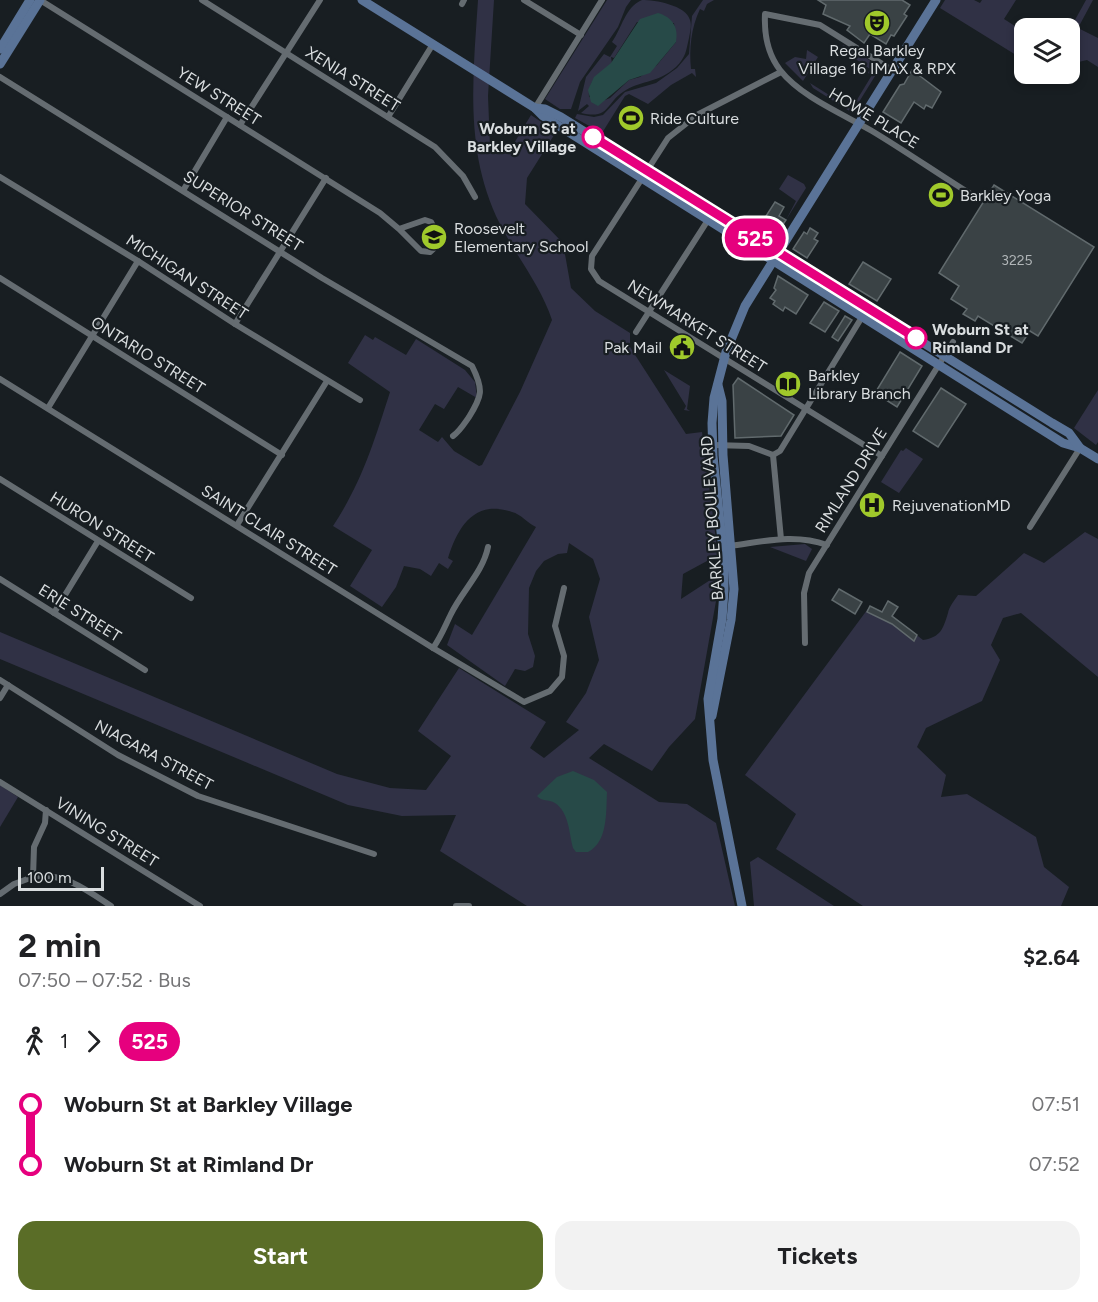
<!DOCTYPE html>
<html lang="en">
<head>
<meta charset="utf-8">
<style>
	:root { --surface:#fff; --page:#f2f2f2; --text:#202124; --muted:#757577; --accent:#5a6d27 }
	body { margin:0; font-family:Figtree,sans-serif; background:var(--page); color:var(--text); height:100vh; display:flex; flex-direction:column; font-size:22px; white-space:nowrap }
	* { box-sizing:border-box; margin:0 }
	p { font-size:20px; color:var(--muted) }
	.icon { flex:none; width:33px; height:33px; fill:none; stroke:currentColor; stroke-width:2; stroke-linecap:round; stroke-linejoin:round }
	.map { position:relative; height:906px; overflow:hidden }
	.side { display:flex; flex-direction:column; background:var(--surface); flex:1 }
	.side>* { flex:none }
	.badge { padding:0 12px; border-radius:20px; font-size:21px; line-height:39px }
	.tools { position:absolute; left:1014px; top:18px; display:grid; gap:12px }
	.tools a { display:grid; place-items:center; width:66px; height:66px; border-radius:12px; background:var(--surface); box-shadow:0 3px 9px #0003; font-size:30px }
	.scale { position:absolute; left:18px; bottom:15px; width:86px; box-sizing:border-box; padding-left:6px; border:3px solid #d9dddf; border-top:0; font-size:16px; line-height:21px; white-space:nowrap; color:#d9dddf; -webkit-text-stroke:4px #181e22; paint-order:stroke }
	.map>.badge { position:absolute; translate:-50% -50%; box-shadow:0 0 0 3px #fff }
	.legs { display:flex; align-items:center; gap:9px; height:66px; padding:0 18px; font-size:20px }
	.legs p { margin-inline-start:auto }
	.summary { display:flex; align-items:center; justify-content:space-between; height:102px; padding:0 18px }
	h1 { font-size:33px; font-weight:700; line-height:45px }
	.cta { display:flex; gap:12px; margin-top:auto; padding:12px 18px }
	.cta a { flex:1; height:69px; border-radius:18px; background:var(--accent); color:#fff; font-size:24px; font-weight:700; line-height:69px; text-align:center }
	.cta a+a { background:var(--page); color:var(--text) }
	ul { padding:0 18px; list-style:none }
	li { display:flex; align-items:center; gap:21px; height:60px; font-size:22px }
	li i { display:grid; place-items:center; width:9px; height:100%; margin:0 8px; background:currentColor }
	li i::after { content:''; width:15px; height:15px; margin:-8px; border:4px solid; border-radius:50%; background:var(--surface) }
	li p { margin-inline-start:auto }
	li:first-child i { background:linear-gradient(#0000 50%,currentColor 0) }
	li:last-child i { background:linear-gradient(currentColor 50%,#0000 0) }
	.map>svg:first-child { display:block }
	.green { fill:#303145; fill-rule:evenodd }
	.water { fill:#274a48 }
	.building { fill:#3a4245; stroke:#616a6d; stroke-width:1.5 }
	.lines { fill:none; stroke-linecap:round; stroke-linejoin:round }
	.minor { stroke:#656c71; stroke-width:6 }
	.secondary { stroke:#5a7397; stroke-width:9 }
	.line-1-casing { stroke:#fff; stroke-width:14 }
	.line-1 { stroke:#e6007e; stroke-width:9 }
	.stop-1-dot { fill:#fff; stroke:#e6007e; stroke-width:3 }
	.labels { text-anchor:middle; dominant-baseline:central; stroke-width:4.5; stroke-linejoin:round; paint-order:stroke }
	.number-label { font-size:14px; fill:#b1b6b8 }
	.poi-label { font-size:16px; fill:#d9dddf; stroke:#181e22; text-anchor:start }
	.street-label { font-size:16px; fill:#d9dddf; stroke:#181e22 }
	.stop-label { font-size:16px; font-weight:bold; fill:#d9dddf; stroke:#181e22; text-anchor:end }
</style>
</head>
<body>
<div class="map">
<svg width="1098" height="906" viewBox="0 0 1098 906">
	<rect width="100%" height="100%" fill="#181e22"/>
	<!-- green -->
	<g class="green">
		<path d="M478,0H494L488,96L490,146L510,150L531,115L556,132L527,178L525,204L563,243L571,288L595,311L630,333V347L686,434L702,432L718,555L683,574L681,599L721,573L695,719L669,747L652,771L604,744L589,758L659,802L687,804L716,823L735,906H527L440,851L456,815L402,816L348,805L0,659V632L337,774L390,788L426,790L451,756L418,731L459,668L546,722L530,748L544,758L579,730L566,722L586,693L599,660L589,617L600,579L593,559L569,543L567,553L558,554L544,561L536,571L529,588L528,634L535,656L533,667L525,671L515,669L505,686L447,645L455,624L472,635L536,527C527,523 521,514 512,512C475,499 458,526 448,558L453,561L448,569L439,563L431,576L420,569L404,566L396,587L382,607L350,586L372,550L333,526C362,482 374,442 390,392L348,363L365,335L373,340L375,337L406,355L416,339L465,370L475,382L477,398L458,387L444,409L435,404L419,430L438,442L442,437L454,451L479,466L482,465L520,392L552,320C541,286 516,256 500,224C464,153 473,77 478,0Z"/>
		<path d="M607,0H631L626,7L618,27L580,82L571,109H560L545,99Z"/>
		<path d="M642,0C655,0 686,5 690,20C692,26 690,32 689,38C686,51 686,57 676,67C658,83 643,80 626,90C605,102 611,120 581,113L589,106L587,104L578,111L586,77L604,54L610,57L617,46L612,42C622,28 625,7 642,0ZM637,22L674,23L676,42L657,65L640,77L629,80L610,98L605,100L589,97C588,79 600,74 612,63L611,57L614,58Z"/>
		<path d="M703,0H714L707,4L704,11L700,9C691,28 689,49 691,69H695L696,77L692,73L671,85L648,104L629,94L625,96L602,133L575,118L577,114L594,117L603,115L625,92L656,83L677,68L689,54L692,16Z"/>
		<path d="M945,0H974L980,3L982,0H1016L1004,19L1024,32V60L940,8Z"/>
		<path d="M1086,0H1093L1078,28L1098,38V67L1087,60L1070,64V29Z"/>
		<path d="M843,45L857,51L880,68L854,110L851,112L813,88L810,83L845,105L849,100L855,103L872,75L868,73L870,69L841,49Z"/>
		<path d="M807,50L818,57L803,81L785,63L795,57L806,59Z"/>
		<path d="M788,175L804,184L806,188L786,220L796,201L779,189Z"/>
		<path d="M664,370L690,386L687,409L690,411L684,410L686,406Z"/>
		<path d="M1098,390V442L1096,445L1074,428Z"/>
		<path d="M906,448L923,459L899,493L881,482L901,450L903,451Z"/>
		<path d="M1085,532L1098,539V677L1021,613L1003,618L991,645L1000,660L982,701L926,728L917,747L946,775L941,797L967,794L1036,837L1044,867L1069,887L1061,906H863L776,849L796,814L745,775L870,606L895,618L923,640C941,637 943,629 948,613C949,607 954,601 958,595L976,596L1024,553L1044,563Z"/>
		<path d="M805,544L812,549L806,561L770,547Z"/>
		<path d="M0,785L18,797L0,827Z"/>
		<path d="M758,857L834,906H754L750,862Z"/>
	</g>
	<!-- water -->
	<g class="water">
		<path d="M658,13C672,17 679,27 676,42L650,73L629,80L598,106L591,102L588,90L594,77L611,63L640,19Z"/>
		<path d="M573,771L594,780L607,792C606,812 608,842 588,852H576L573,848C569,833 569,812 555,803C548,799 542,802 537,796L557,777Z"/>
	</g>
	<!-- building -->
	<g class="building">
		<path d="M818,0H902L910,5L904,14L907,16L894,36L891,35L886,44L870,34L864,43L847,30L850,26L823,14L826,5Z"/>
		<path d="M912,70L941,92L932,108L926,105L924,109L914,102L901,123L883,112L900,85L904,84Z"/>
		<path d="M994,185L1094,247L1038,336L1030,331L1022,343L978,316L975,321L963,314L967,309L951,299L959,286L939,273Z"/>
		<path d="M775,202L784,207L779,216L786,220L775,236L759,227Z"/>
		<path d="M810,228L818,233L814,239L818,241L807,258L793,249L804,232L807,234Z"/>
		<path d="M863,262L891,279L877,301L849,284Z"/>
		<path d="M778,276L808,295L796,314L785,307L783,311L773,304L775,301L770,298L776,290L774,288Z"/>
		<path d="M824,302L839,311L825,332L810,323Z"/>
		<path d="M845,316L852,320L838,341L832,337Z"/>
		<path d="M900,352L922,366L897,407L875,393Z"/>
		<path d="M738,378L794,415L781,436L735,438L733,385Z"/>
		<path d="M941,388L966,404L938,447L913,431Z"/>
		<path d="M839,589L862,602L855,614L832,600Z"/>
		<path d="M888,601L898,607L892,616L917,635L914,641L892,624L867,612L870,606L882,612Z"/>
	</g>
	<g class="lines">
		<!-- minor -->
		<g class="minor">
			<path d="M40,0L380,213L399,229L425,220L431,222C437,233 441,244 430,252L421,251L399,229"/>
			<path d="M202,0L435,147L463,176L475,197"/>
			<path d="M524,0L581,35"/>
			<path d="M462,4L464,0"/>
			<path d="M892,70L820,25L765,14C764,34 767,53 780,70C801,97 843,114 872,131C907,152 941,176 977,198"/>
			<path d="M781,72L697,115L668,138L592,256L591,269L599,281L882,456"/>
			<path d="M0,77L322,278L472,366C484,390 482,396 469,417C464,424 460,431 453,436"/>
			<path d="M535,108L602,0"/>
			<path d="M388,117L433,44"/>
			<path d="M240,125L320,0"/>
			<path d="M0,177L138,261L235,324L360,400"/>
			<path d="M184,189L227,117"/>
			<path d="M0,278L282,455"/>
			<path d="M235,324L326,178"/>
			<path d="M636,332L708,220"/>
			<path d="M0,379L433,648L524,702L550,691L562,677L564,656L555,626L564,588"/>
			<path d="M48,408L138,261"/>
			<path d="M713,445L749,446L773,455L780,451L862,317"/>
			<path d="M773,455L781,539"/>
			<path d="M0,479L191,598"/>
			<path d="M237,525L327,381"/>
			<path d="M1030,527L1080,448"/>
			<path d="M729,546C762,542 794,533 827,545"/>
			<path d="M0,579L145,670"/>
			<path d="M54,613L98,541"/>
			<path d="M805,643L804,593L809,573L953,342"/>
			<path d="M433,648C441,637 445,626 451,614C462,591 483,572 488,547"/>
			<path d="M0,680L118,755L198,796L374,854"/>
			<path d="M0,698L8,685"/>
			<path d="M0,782L200,906"/>
			<path d="M33,877C62,871 87,890 111,906"/>
			<path d="M0,894L14,884L33,877L34,847L45,823L46,810"/>
			<path d="M456,906H469"/>
		</g>
		<!-- secondary -->
		<g class="secondary">
			<path d="M362,0L535,108L543,116L1063,443L1080,448L1098,459"/>
			<path d="M0,49L30,0"/>
			<path d="M0,64L40,0"/>
			<path d="M535,108L545,109L561,117L1052,423L1069,433L1080,448"/>
			<path d="M712,716L731,620L734,589L723,455L722,401L718,385"/>
			<path d="M742,906L713,760L708,699L722,619L724,591V560L713,456L712,423L714,398L726,352L745,306L936,0"/>
		</g>
	</g>
	<g class="lines">
		<defs>
			<path id="line-1" d="M593,137L916,338"/>
		</defs>
		<!-- line-1 casing -->
		<use href="#line-1" class="line-1-casing"/>
		<!-- line-1 -->
		<use href="#line-1" class="line-1"/>
	</g>
	<!-- icons -->
	<defs>
		<symbol id="theatre-disc" viewBox="-11 -11 22 22"><circle r="9.5" fill="#a0c92b" stroke="#181e22"/><path d="M-5-5.5Q0-4 5-5.5V0Q5 5 0 6Q-5 5-5 0ZM-3.3-2.5H-1v1.5H-3.3ZM1-2.5H3.3v1.5H1ZM-2.8 1Q0 5.5 2.8 1Z" fill="#111"/></symbol>
		<symbol id="stadium-disc" viewBox="-11 -11 22 22"><circle r="9.5" fill="#a0c92b" stroke="#181e22"/><path d="M0-5a6.5 5 0 1 0 0 10a6.5 5 0 1 0 0-10ZM-3.5-1.8h7v3.6h-7Z" fill="#111"/></symbol>
		<symbol id="school-disc" viewBox="-11 -11 22 22"><circle r="9.5" fill="#a0c92b" stroke="#181e22"/><path d="M0-5L7-2L0 1L-7-2ZM-4 1L0 2.5L4 1V4Q0 6-4 4Z" fill="#111"/></symbol>
		<symbol id="civic-disc" viewBox="-11 -11 22 22"><circle r="9.5" fill="#a0c92b" stroke="#181e22"/><path d="M-.6-6.5H3V-4.5H.6V-3L4-1V1h2V6H-6V1h2V-1L-.6-3ZM-1.2 2.5V6h2.4V2.5Z" fill="#111"/></symbol>
		<symbol id="library-disc" viewBox="-11 -11 22 22"><circle r="9.5" fill="#a0c92b" stroke="#181e22"/><path d="M-6-4Q-3-5.5-.7-3.5V5Q-3 3-6 4ZM6-4Q3-5.5 .7-3.5V5Q3 3 6 4Z" fill="#111"/></symbol>
		<symbol id="hospital-disc" viewBox="-11 -11 22 22"><circle r="9.5" fill="#a0c92b" stroke="#181e22"/><path d="M-5-5h3v3.5h4V-5h3V5h-3V1.5h-4V5h-3Z" fill="#111"/></symbol>
	</defs>
	<g fill-rule="evenodd">
		<use href="#theatre-disc" x="862" y="8" width="30" height="30"/>
		<use href="#stadium-disc" x="616" y="103" width="30" height="30"/>
		<use href="#stadium-disc" x="926" y="180" width="30" height="30"/>
		<use href="#school-disc" x="419" y="222" width="30" height="30"/>
		<use href="#civic-disc" x="667" y="332" width="30" height="30"/>
		<use href="#library-disc" x="773" y="369" width="30" height="30"/>
		<use href="#hospital-disc" x="857" y="490" width="30" height="30"/>
	</g>
	<!-- markers -->
	<g class="stop-1-dot">
		<circle cx="593" cy="137" r="10"/>
		<circle cx="916" cy="338" r="10"/>
	</g>
	<g class="labels">
		<!-- number labels -->
		<g class="number-label">
			<text x="1017" y="260">3225</text>
		</g>
		<!-- poi labels -->
		<g class="poi-label">
			<text x="877" y="50" text-anchor="middle">Regal Barkley<tspan x="877" dy="18">Village 16 IMAX &amp; RPX</tspan></text>
			<text x="650" y="118">Ride Culture</text>
			<text x="960" y="195">Barkley Yoga</text>
			<text x="454" y="228">Roosevelt<tspan x="454" dy="18">Elementary School</tspan></text>
			<text x="662" y="347" text-anchor="end">Pak Mail</text>
			<text x="808" y="375">Barkley<tspan x="808" dy="18">Library Branch</tspan></text>
			<text x="892" y="505">RejuvenationMD</text>
		</g>
		<!-- street labels -->
		<g class="street-label">
			<text transform="translate(353 79) rotate(32)">XENIA STREET</text>
			<text transform="translate(219 96) rotate(32)">YEW STREET</text>
			<text transform="translate(874 118) rotate(31)">HOWE PLACE</text>
			<text transform="translate(243 211) rotate(32)">SUPERIOR STREET</text>
			<text transform="translate(187 277) rotate(33)">MICHIGAN STREET</text>
			<text transform="translate(697 326) rotate(32)">NEWMARKET STREET</text>
			<text transform="translate(148 355) rotate(32)">ONTARIO STREET</text>
			<text transform="translate(851 480) rotate(-58)">RIMLAND DRIVE</text>
			<text transform="translate(712 518) rotate(-94)">BARKLEY BOULEVARD</text>
			<text transform="translate(102 527) rotate(32)">HURON STREET</text>
			<text transform="translate(269 530) rotate(32)">SAINT CLAIR STREET</text>
			<text transform="translate(80 613) rotate(32)">ERIE STREET</text>
			<text transform="translate(154 755) rotate(28)">NIAGARA STREET</text>
			<text transform="translate(107 832) rotate(32)">VINING STREET</text>
		</g>
		<!-- stop labels -->
		<g class="stop-label">
			<text x="576" y="128">Woburn St at<tspan x="576" dy="18">Barkley Village</tspan></text>
			<text x="932" y="329" text-anchor="start">Woburn St at<tspan x="932" dy="18">Rimland Dr</tspan></text>
		</g>
	</g>
</svg>
<div class="tools">
<a><svg class="icon" aria-label="layers" viewBox="0 0 24 24"><path d="M12 4l9 5-9 5-9-5zM3 14l9 5 9-5"/></svg></a>
</div>
<div class="scale">100 m</div>
<b class="badge" style="left:755px;top:238px;background:#e6007e;color:#fff">525</b>
</div>
<section class="side">
<div class="summary"><div><h1>2 min</h1><p>07:50 – 07:52 · Bus</p></div><b>$2.64</b></div>
<div class="legs"><svg class="icon" aria-label="walk" viewBox="0 0 24 24"><circle cx="13" cy="4" r="2"/><path d="M13 8l-2 6 4 7M11 14l-3 7M7 12l3-4h3l4 4"/></svg>1<svg class="icon" aria-label="forward" viewBox="0 0 24 24"><path d="M9 5l7 7-7 7"/></svg><b class="badge" style="background:#e6007e;color:#fff">525</b></div>
<ul>
<li><i style="color:#e6007e"></i><b>Woburn St at Barkley Village</b><p>07:51</p></li>
<li><i style="color:#e6007e"></i><b>Woburn St at Rimland Dr</b><p>07:52</p></li>
</ul>
<div class="cta"><a>Start</a><a>Tickets</a></div>
</section>
</body>
</html>
